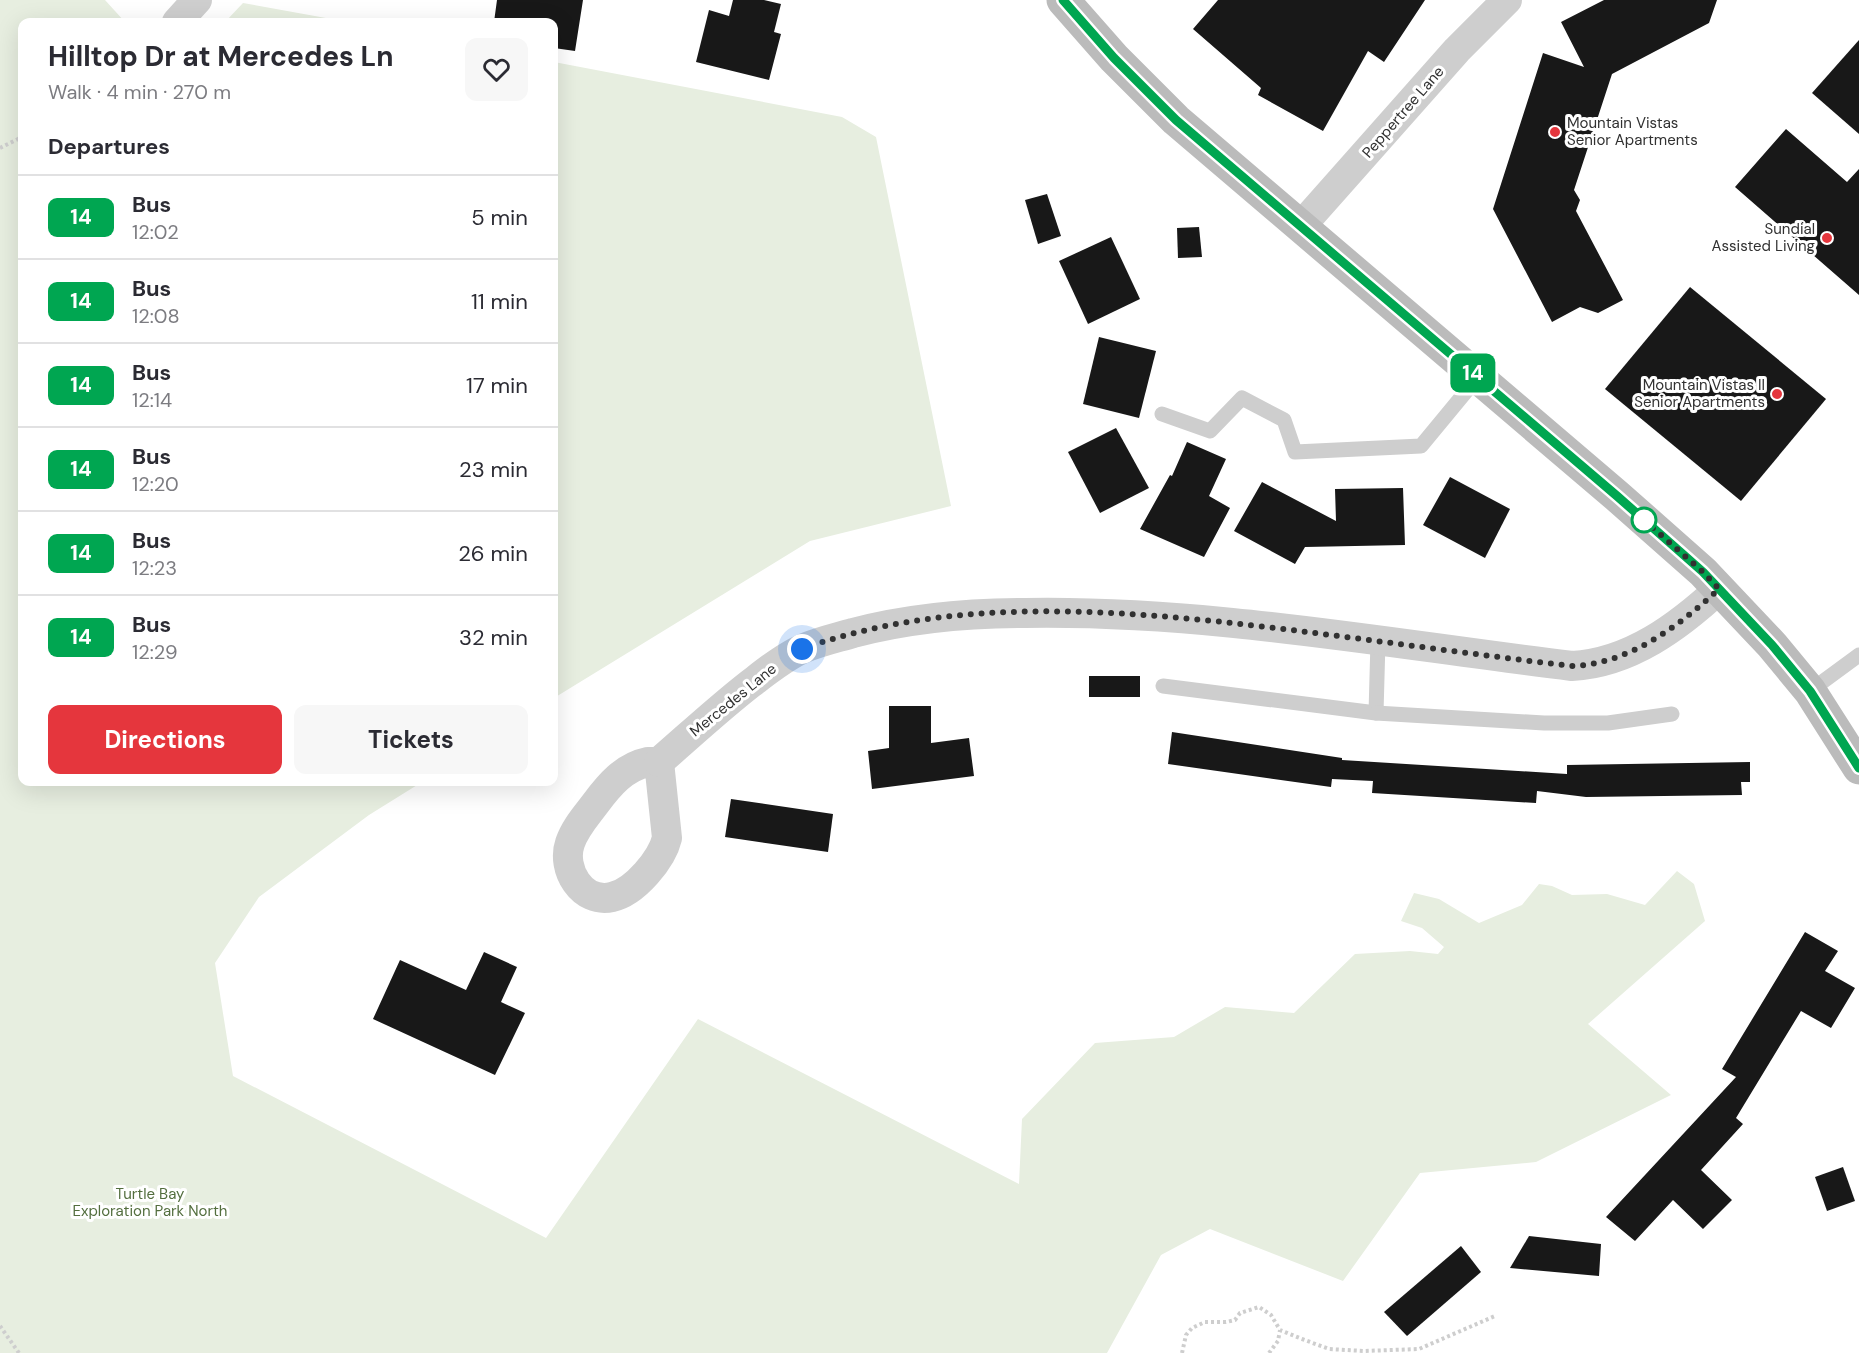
<!DOCTYPE html>
<html lang="en">
<head>
<meta charset="utf-8">
<style>
	:root { --surface:#fff; --page:#f7f7f7; --text:#2b2b33; --muted:#7c7c81; --line:#e1e1e2; --accent:#e5363d }
	body { margin:0; font-family:"DM Sans",sans-serif; background:var(--page); color:var(--text); height:100vh; display:flex; flex-direction:column; font-size:22px; white-space:nowrap }
	* { box-sizing:border-box; margin:0 }
	p { font-size:20px; color:var(--muted) }
	.icon { flex:none; width:33px; height:33px; fill:none; stroke:currentColor; stroke-width:2; stroke-linecap:round; stroke-linejoin:round }
	.map { position:relative; flex:1; overflow:hidden }
	.panel { position:absolute; left:18px; top:18px; width:540px; height:768px; display:flex; flex-direction:column; background:var(--surface); border-radius:12px; box-shadow:0 6px 24px #0002 }
	.panel>* { flex:none }
	.badge { padding:0 12px; border-radius:9px; font-size:21px; line-height:39px }
	.you { position:absolute; width:30px; height:30px; margin:-15px; border:4px solid #fff; border-radius:50%; background:#1a73e8; box-shadow:0 0 0 9px #1a73e833 }
	.map>.badge { position:absolute; translate:-50% -50%; box-shadow:0 0 0 3px #fff }
	h2 { padding:0 30px; font-size:22px; line-height:54px }
	.round { display:grid; place-items:center; flex:none; width:63px; height:63px; border-radius:12px; background:var(--page) }
	.head { display:flex; align-items:center; justify-content:space-between; height:102px; padding:0 30px }
	h1 { font-size:28px; font-weight:700; line-height:45px }
	.action { display:flex; gap:12px; margin-top:auto; padding:12px 30px }
	.action a { flex:1; height:69px; border-radius:12px; background:var(--accent); color:#fff; font-size:24px; font-weight:700; line-height:69px; text-align:center }
	.action a+a { background:var(--page); color:var(--text) }
	ul { padding:0; list-style:none }
	li { display:flex; align-items:center; gap:18px; height:84px; padding:0 30px; border-top:2px solid var(--line) }
	li div { flex:1 }
	li b { display:block; font-size:22px }
	li em { font-style:normal }
	li .badge { min-width:66px; font-weight:700; text-align:center }
	.map>svg:first-child { display:block }
	.green { fill:#e7eee0 }
	.building { fill:#181818 }
	.lines { fill:none; stroke-linecap:round; stroke-linejoin:round }
	.path { stroke:#cecece; stroke-width:4; stroke-dasharray:3 3; stroke-linecap:butt }
	.service { stroke:#cecece; stroke-width:15 }
	.minor { stroke:#cecece; stroke-width:30 }
	.secondary { stroke:#bbb; stroke-width:33 }
	.line-casing { stroke:#fff; stroke-width:14 }
	.line { stroke:#00a651; stroke-width:9 }
	.walk { stroke:#313131; stroke-width:6; stroke-dasharray:0 10.8 }
	.poi-dot { fill:#e5363d; stroke:#fff; stroke-width:2 }
	.stop-dot { fill:#fff; stroke:#00a651; stroke-width:3 }
	.labels { text-anchor:middle; dominant-baseline:central; stroke-width:6; stroke-linejoin:round; paint-order:stroke }
	.street-label { font-size:15px; fill:#313131; stroke:#fff }
	.poi-label { font-size:15px; fill:#313131; stroke:#fff; text-anchor:end }
	.park-label { font-size:15px; fill:#536e3e; stroke:#fff }
</style>
</head>
<body>
<div class="map">
<svg width="1859" height="1353" viewBox="0 0 1859 1353">
	<rect width="100%" height="100%" fill="#fff"/>
	<!-- green -->
	<g class="green">
		<path d="M0,0H105L125,22H22V782H422L369,815L259,897L215,963L233,1076L546,1238L698,1019L1019,1184L1022,1119L1095,1043L1174,1037L1225,1007L1294,1013L1355,954L1410,951L1438,954L1444,947L1422,928L1401,921L1414,893L1439,899L1479,923L1522,905L1539,884L1552,886L1572,895L1607,894L1645,905L1677,871L1694,884L1705,921L1588,1024L1671,1095L1536,1162L1420,1173L1343,1281L1210,1229L1161,1255L1107,1353H0Z"/>
		<path d="M243,3L348,22H225Z"/>
		<path d="M554,62L842,117L876,137L951,506L810,541L554,698Z"/>
	</g>
	<!-- building -->
	<g class="building">
		<path d="M497,0H583L575,51L554,48V22H494Z"/>
		<path d="M733,0H764L781,4L774,32L781,34L769,80L696,62L709,10L729,16Z"/>
		<path d="M1218,0H1425L1384,62L1368,51L1323,131L1258,95L1261,88L1193,29Z"/>
		<path d="M1604,0H1717L1709,23L1612,74L1574,190L1580,200L1576,211L1623,300L1598,313L1580,307L1552,322L1493,209L1543,53L1584,67L1561,22Z"/>
		<path d="M1859,40V134L1812,93Z"/>
		<path d="M1786,129L1847,182L1859,169V295L1735,187Z"/>
		<path d="M1047,194L1061,236L1038,244L1025,200Z"/>
		<path d="M1199,227L1202,257L1178,258L1177,228Z"/>
		<path d="M1111,237L1140,299L1088,324L1059,261Z"/>
		<path d="M1690,287L1826,399L1741,501L1605,389Z"/>
		<path d="M1099,337L1156,351L1139,418L1083,404Z"/>
		<path d="M1116,428L1149,488L1100,513L1068,452Z"/>
		<path d="M1187,442L1226,459L1209,496L1230,508L1204,557L1140,529L1170,475L1172,476Z"/>
		<path d="M1450,477L1510,509L1485,558L1423,525Z"/>
		<path d="M1262,482L1336,521L1335,489L1403,488L1405,545L1305,547L1295,564L1234,531Z"/>
		<rect x="1089" y="676" width="51" height="21"/>
		<path d="M889,706H931V743L969,738L974,776L872,789L868,751L889,748Z"/>
		<path d="M1172,732L1342,758V760L1567,774V765L1750,762V782H1741L1742,795L1586,797L1537,791L1536,803L1372,793L1373,781L1332,779L1331,787L1168,764Z"/>
		<path d="M731,799L833,814L828,852L725,837Z"/>
		<path d="M1805,932L1838,951L1825,971L1855,988L1831,1028L1801,1011L1736,1118L1743,1124L1701,1170L1732,1200L1703,1229L1673,1200L1635,1241L1606,1217L1736,1077L1722,1069Z"/>
		<path d="M484,952L517,967L501,1002L525,1013L495,1075L373,1019L400,960L466,990Z"/>
		<path d="M1843,1167L1855,1201L1827,1211L1815,1177Z"/>
		<path d="M1529,1236L1601,1244L1599,1276L1510,1268Z"/>
		<path d="M1461,1246L1481,1272L1407,1336L1384,1312Z"/>
	</g>
	<g class="lines">
		<!-- path -->
		<g class="path">
			<path d="M0,148L22,137"/>
			<path d="M0,1326L19,1353"/>
			<path d="M1182,1353L1186,1335L1192,1328L1205,1322H1226L1235,1320L1240,1313L1259,1307L1271,1315L1280,1330L1302,1339L1329,1349L1364,1351L1419,1349L1495,1316"/>
			<path d="M1269,1353L1278,1341L1280,1330"/>
		</g>
		<!-- service -->
		<g class="service">
			<path d="M1162,414L1210,431L1242,398L1284,420L1295,452L1421,446L1478,377"/>
			<path d="M1163,686L1376,713L1378,641"/>
			<path d="M1810,691L1859,655"/>
			<path d="M1376,713L1544,723H1608L1672,714"/>
		</g>
		<!-- minor -->
		<g class="minor">
			<path d="M177,22L197,0"/>
			<path d="M1301,226L1457,50L1507,0"/>
			<path d="M648,762H659L667,838C662,859 635,892 612,897C582,904 561,869 570,843C575,828 586,816 595,804C609,785 624,767 648,762Z"/>
			<path d="M659,762C689,736 718,709 750,684C767,671 783,658 802,649C818,642 836,638 853,633C910,618 966,613 1025,613C1208,610 1390,644 1572,666C1630,663 1679,626 1719,589"/>
		</g>
		<!-- secondary -->
		<path class="secondary" d="M1063,0L1114,58L1176,120L1617,496L1703,572L1772,645L1810,691L1859,768"/>
	</g>
	<g class="lines">
		<defs>
			<path id="line" d="M1063,0L1114,58L1176,120L1617,496L1703,572L1772,645L1810,691L1859,768"/>
		</defs>
		<!-- line casing -->
		<use href="#line" class="line-casing"/>
		<!-- line -->
		<use href="#line" class="line"/>
		<!-- walk -->
		<path class="walk" d="M802,649C963,591 1149,612 1315,633C1401,644 1486,656 1572,666C1629,664 1679,626 1719,589L1703,572L1644,520"/>
	</g>
	<!-- markers -->
	<g class="poi-dot">
		<circle cx="1555" cy="132" r="6"/>
		<circle cx="1827" cy="238" r="6"/>
		<circle cx="1777" cy="394" r="6"/>
	</g>
	<circle class="stop-dot" cx="1644" cy="520" r="12"/>
	<g class="labels">
		<!-- street labels -->
		<g class="street-label">
			<text transform="translate(1403 112) rotate(-49)">Peppertree Lane</text>
			<text transform="translate(733 700) rotate(-39)">Mercedes Lane</text>
		</g>
		<!-- poi labels -->
		<g class="poi-label">
			<text x="1567" y="123" text-anchor="start">Mountain Vistas<tspan x="1567" dy="17">Senior Apartments</tspan></text>
			<text x="1815" y="229">Sundial<tspan x="1815" dy="17">Assisted Living</tspan></text>
			<text x="1765" y="385">Mountain Vistas II<tspan x="1765" dy="17">Senior Apartments</tspan></text>
		</g>
		<!-- park labels -->
		<g class="park-label">
			<text x="150" y="1194">Turtle Bay<tspan x="150" dy="17">Exploration Park North</tspan></text>
		</g>
	</g>
</svg>
<div class="you" style="left:802px;top:649px"></div>
<b class="badge" style="left:1473px;top:373px;background:#00a651;color:#fff">14</b>
<section class="panel">
<div class="head"><div><h1>Hilltop Dr at Mercedes Ln</h1><p>Walk · 4 min · 270 m</p></div><a class="round"><svg class="icon" aria-label="heart" viewBox="0 0 24 24"><path d="M12 20l-8-8c-3-5 5-10 8-4 3-6 11-1 8 4z"/></svg></a></div>
<h2>Departures</h2>
<ul>
<li><span class="badge" style="background:#00a651;color:#fff">14</span><div><b>Bus</b><p>12:02</p></div><em>5 min</em></li>
<li><span class="badge" style="background:#00a651;color:#fff">14</span><div><b>Bus</b><p>12:08</p></div><em>11 min</em></li>
<li><span class="badge" style="background:#00a651;color:#fff">14</span><div><b>Bus</b><p>12:14</p></div><em>17 min</em></li>
<li><span class="badge" style="background:#00a651;color:#fff">14</span><div><b>Bus</b><p>12:20</p></div><em>23 min</em></li>
<li><span class="badge" style="background:#00a651;color:#fff">14</span><div><b>Bus</b><p>12:23</p></div><em>26 min</em></li>
<li><span class="badge" style="background:#00a651;color:#fff">14</span><div><b>Bus</b><p>12:29</p></div><em>32 min</em></li>
</ul>
<div class="action"><a>Directions</a><a>Tickets</a></div>
</section>
</div>
</body>
</html>
